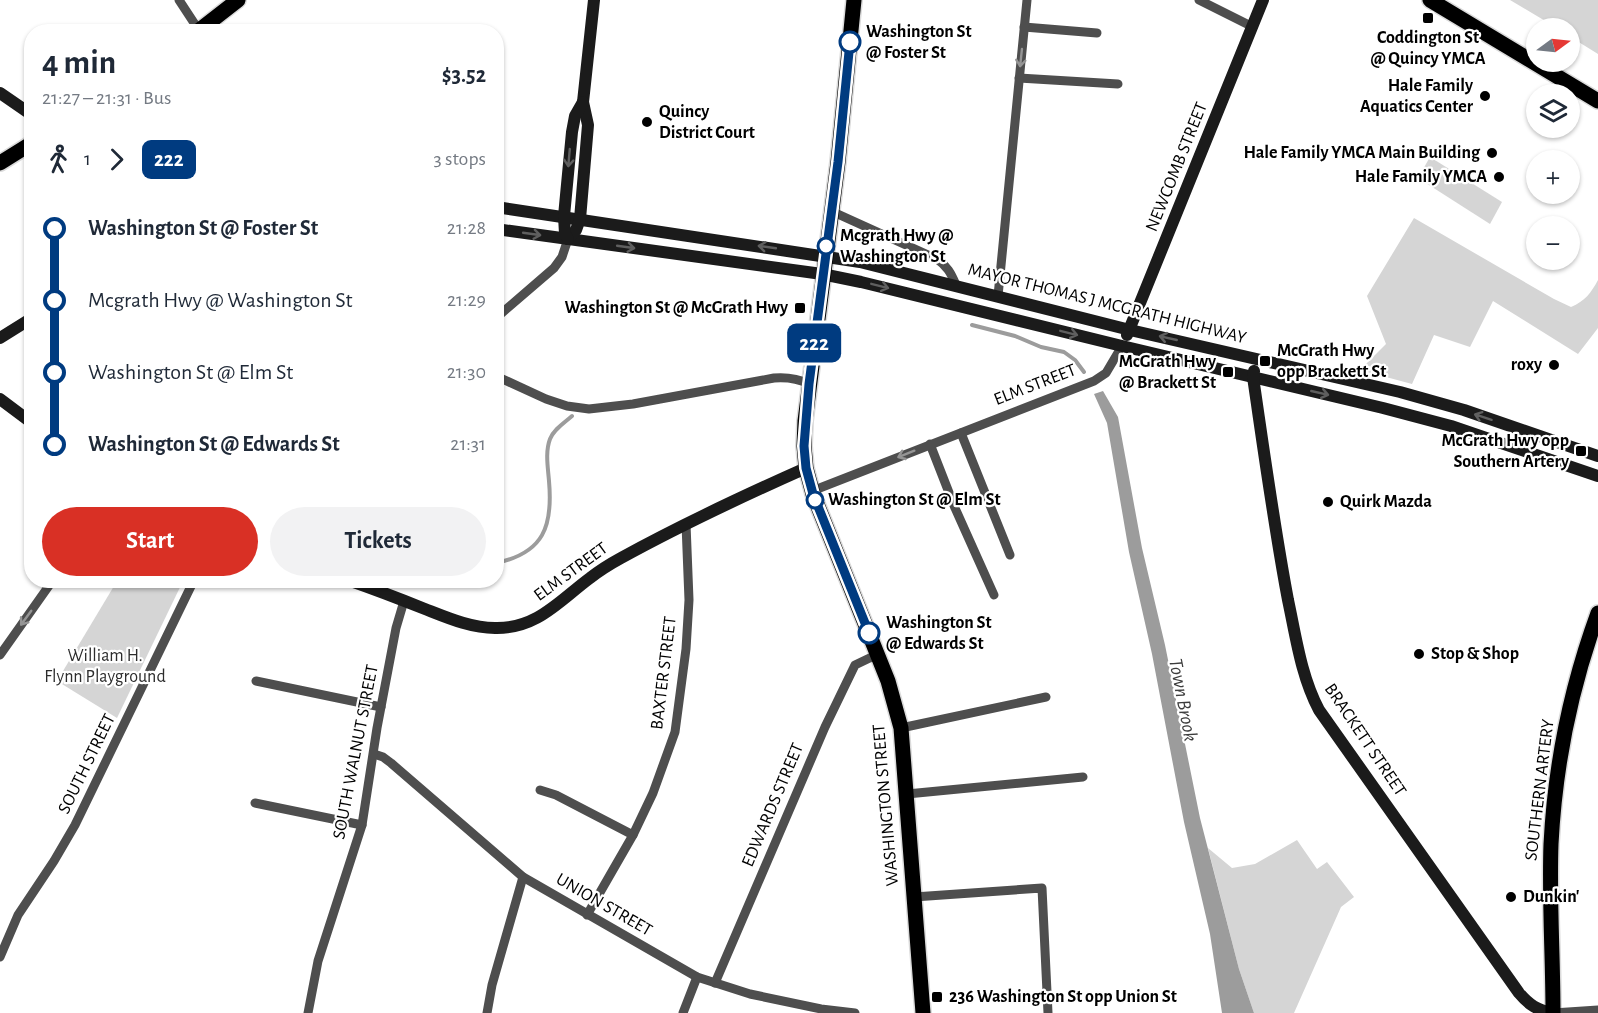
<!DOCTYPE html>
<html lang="en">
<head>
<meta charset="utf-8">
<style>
	:root { --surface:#fff; --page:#f2f2f3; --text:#1f2937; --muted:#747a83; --accent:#d93025 }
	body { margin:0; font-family:"Alegreya Sans",sans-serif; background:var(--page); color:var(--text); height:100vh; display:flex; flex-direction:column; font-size:22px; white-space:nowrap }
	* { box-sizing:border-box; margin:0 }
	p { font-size:20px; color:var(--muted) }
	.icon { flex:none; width:33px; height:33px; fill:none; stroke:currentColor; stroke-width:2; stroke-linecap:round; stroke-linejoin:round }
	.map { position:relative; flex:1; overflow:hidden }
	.drawer { position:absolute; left:24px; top:24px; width:480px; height:564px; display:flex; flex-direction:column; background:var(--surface); border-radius:24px; box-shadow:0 2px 4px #0004 }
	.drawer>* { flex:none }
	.badge { padding:0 12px; border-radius:9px; font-size:21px; line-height:39px }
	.needle { width:39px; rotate:75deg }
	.tools { position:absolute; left:1526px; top:18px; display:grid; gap:12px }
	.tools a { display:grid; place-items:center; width:54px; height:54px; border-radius:50%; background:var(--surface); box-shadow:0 2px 4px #0004; font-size:30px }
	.map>.badge { position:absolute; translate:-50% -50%; box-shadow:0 0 0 3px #fff }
	.legs { display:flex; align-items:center; gap:9px; height:66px; padding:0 18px; font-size:20px }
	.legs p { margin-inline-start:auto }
	.summary { display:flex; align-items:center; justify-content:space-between; height:102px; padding:0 18px }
	h1 { font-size:33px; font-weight:600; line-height:45px }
	.action { display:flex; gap:12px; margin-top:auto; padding:12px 18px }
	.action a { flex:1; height:69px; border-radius:36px; background:var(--accent); color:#fff; font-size:24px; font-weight:600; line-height:69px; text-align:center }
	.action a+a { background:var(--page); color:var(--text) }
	ul { padding:0 18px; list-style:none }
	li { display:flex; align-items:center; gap:21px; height:72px; font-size:22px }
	li i { display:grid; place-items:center; width:9px; height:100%; margin:0 8px; background:currentColor }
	li i::after { content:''; width:15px; height:15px; margin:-8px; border:4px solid; border-radius:50%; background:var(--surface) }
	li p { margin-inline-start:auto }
	li:first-child i { background:linear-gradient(#0000 50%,currentColor 0) }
	li:last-child i { background:linear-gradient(currentColor 50%,#0000 0) }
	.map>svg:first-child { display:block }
	.green { fill:#d5d5d5 }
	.water { fill:#9c9c9c }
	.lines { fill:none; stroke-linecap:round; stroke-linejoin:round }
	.stream { stroke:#9c9c9c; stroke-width:4 }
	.primary-casing { stroke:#dbdbdb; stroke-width:18 }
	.street { stroke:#4e4e4e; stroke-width:9 }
	.secondary { stroke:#1b1b1b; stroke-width:12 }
	.primary { stroke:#000; stroke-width:15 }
	.oneway { stroke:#959595 }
	.oneway2 { stroke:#5f5f5f }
	.line-1-casing { stroke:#fff; stroke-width:14 }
	.line-1 { stroke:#003b80; stroke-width:9 }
	.poi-dot { fill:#000; stroke:#fff; stroke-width:2 }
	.stop-1-dot { fill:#fff; stroke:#003b80; stroke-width:3 }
	.labels { text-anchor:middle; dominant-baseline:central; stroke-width:4.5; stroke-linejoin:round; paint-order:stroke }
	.stop-label { font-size:18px; font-weight:bold; fill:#000; stroke:#fff; text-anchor:start }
	.poi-label { font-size:18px; font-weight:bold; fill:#000; stroke:#fff; text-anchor:end }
	.street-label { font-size:18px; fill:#000; stroke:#fff }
	.park-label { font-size:18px; fill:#2c2c2c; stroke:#fff }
	.water-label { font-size:20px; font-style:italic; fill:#3d3d3d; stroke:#fff }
</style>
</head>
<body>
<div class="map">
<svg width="1598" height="1013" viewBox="0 0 1598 1013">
	<rect width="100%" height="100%" fill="#fff"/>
	<!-- green -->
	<g class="green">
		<path d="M1510,0H1598V54L1569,36V28H1557Z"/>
		<path d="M1430,157L1502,202L1490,224L1418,178Z"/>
		<path d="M1414,218L1554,299L1571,307C1585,301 1591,293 1598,280V328L1578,354L1493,301L1470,347L1434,335L1412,384L1360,370L1386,344L1367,296Z"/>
		<path d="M117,581H183L117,718L57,681Z"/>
		<path d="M1297,840L1317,869L1327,862L1354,897L1341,907L1294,1013H1254L1239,969L1208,848L1232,868L1255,864Z"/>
	</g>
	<!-- water -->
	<path class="water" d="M1103,391L1118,417L1142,548L1165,645L1200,818L1239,969L1254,1013H1222L1210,934L1184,822L1152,654L1129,552L1107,423L1094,394Z"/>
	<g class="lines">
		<!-- stream -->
		<g class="stream">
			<path d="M972,325L1015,336L1041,347L1064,352L1075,360L1084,372"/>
			<path d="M496,563C544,553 553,526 549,481C548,468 545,452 550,439C554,429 564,423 572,416"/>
		</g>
		<defs>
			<g id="primary">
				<path d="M854,0L838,162L805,421L804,446L806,468L813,494L888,681L901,728L923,1013"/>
				<path d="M1430,0L1598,101"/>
				<path d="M197,32L238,0"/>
				<path d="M0,163L32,143"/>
				<path d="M1553,1013C1553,957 1549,900 1551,844C1555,766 1571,687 1598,613"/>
			</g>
		</defs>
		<!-- primary casing -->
		<use href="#primary" class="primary-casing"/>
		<!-- street -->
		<g class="street">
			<path d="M179,0L200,32"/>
			<path d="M1199,0L1253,27"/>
			<path d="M1024,27L1097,33"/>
			<path d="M1019,78L1118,84"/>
			<path d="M831,211L937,259C947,266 951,273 956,285"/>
			<path d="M998,296L1027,0"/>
			<path d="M496,318L554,268L562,257L568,239"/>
			<path d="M496,376L546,399L567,406L589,409L633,404L774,378C787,377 797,378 809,384"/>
			<path d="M961,433L1010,555"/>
			<path d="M930,444L955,508L994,595"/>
			<path d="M812,491L1094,381L1106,373L1122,346"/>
			<path d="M0,655L53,580"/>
			<path d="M256,681L381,707"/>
			<path d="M901,728L1046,697"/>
			<path d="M374,754L383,757L391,763L523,877L697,977L750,994L821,1009L855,1013"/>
			<path d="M540,790L556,795L633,835"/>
			<path d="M907,794L1083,777"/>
			<path d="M255,803L362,825"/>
			<path d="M914,897L1042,888L1048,1013"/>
			<path d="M587,915L633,835L653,793L675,732L686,649L689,600L686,524"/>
			<path d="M0,957L18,915L54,861L75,825L194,580"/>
			<path d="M715,983L825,727L855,665L878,654"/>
			<path d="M308,1013L318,961L362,825L377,728L396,628L404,601"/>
			<path d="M487,1013L492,985L523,877"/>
			<path d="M683,1013L697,977"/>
			<path d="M1553,1013L1598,1010"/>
		</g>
		<!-- secondary -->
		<g class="secondary">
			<path d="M0,93L32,115"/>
			<path d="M496,207L860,262L1130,330L1400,392L1464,410L1598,456"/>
			<path d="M496,229L822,274L861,282L1122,346L1383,408L1451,426L1598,476"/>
			<path d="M568,239L576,230L580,219L588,125L583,102L594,0"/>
			<path d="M568,239L565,234L564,216L572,132L575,116L583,102"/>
			<path d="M1127,335L1263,0"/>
			<path d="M0,338L32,318"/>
			<path d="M1254,371L1253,377C1264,452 1274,526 1288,600C1296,637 1301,676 1319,710L1519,993C1529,1005 1537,1010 1553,1013"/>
			<path d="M0,399L32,423"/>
			<path d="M348,580C374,589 400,599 425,609C448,618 471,628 495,628C537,629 559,601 590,578C599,571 610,564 621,558C681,525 743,496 806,468"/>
		</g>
		<!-- primary -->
		<use href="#primary" class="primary"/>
	</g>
	<!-- one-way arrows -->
	<defs><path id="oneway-shaft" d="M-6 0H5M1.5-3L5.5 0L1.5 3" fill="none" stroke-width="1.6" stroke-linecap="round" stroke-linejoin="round" transform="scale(1.5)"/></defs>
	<g class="oneway">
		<use href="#oneway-shaft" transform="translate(1021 58) rotate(96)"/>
		<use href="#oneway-shaft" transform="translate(906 454) rotate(158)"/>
		<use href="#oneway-shaft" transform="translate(26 618) rotate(126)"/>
	</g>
	<g class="oneway2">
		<use href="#oneway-shaft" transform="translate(569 158) rotate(95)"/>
		<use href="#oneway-shaft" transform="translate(532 234) rotate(8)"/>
		<use href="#oneway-shaft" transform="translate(626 247) rotate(8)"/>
		<use href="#oneway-shaft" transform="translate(767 247) rotate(-172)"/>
		<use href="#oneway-shaft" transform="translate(880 286) rotate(14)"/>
		<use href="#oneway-shaft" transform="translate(1069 333) rotate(14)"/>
		<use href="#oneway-shaft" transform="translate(1168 338) rotate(-167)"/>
		<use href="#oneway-shaft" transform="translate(1320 393) rotate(13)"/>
		<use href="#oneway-shaft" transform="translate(1483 417) rotate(-162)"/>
	</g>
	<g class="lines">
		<defs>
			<path id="line-1" d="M850,42L838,162L809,384L804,446L806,468L813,494L869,633"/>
		</defs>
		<!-- line-1 casing -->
		<use href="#line-1" class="line-1-casing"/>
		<!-- line-1 -->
		<use href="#line-1" class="line-1"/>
	</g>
	<!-- markers -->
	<g class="poi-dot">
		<rect x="1422" y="12" width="12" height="12" rx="3"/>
		<circle cx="1485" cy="96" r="6"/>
		<circle cx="647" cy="122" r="6"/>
		<circle cx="1492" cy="153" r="6"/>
		<circle cx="1499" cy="177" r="6"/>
		<rect x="794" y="302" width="12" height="12" rx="3"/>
		<rect x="1259" y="355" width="12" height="12" rx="3"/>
		<circle cx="1554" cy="365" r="6"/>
		<rect x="1222" y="366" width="12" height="12" rx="3"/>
		<rect x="1575" y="445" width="12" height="12" rx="3"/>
		<circle cx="1328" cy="502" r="6"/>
		<circle cx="1419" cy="654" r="6"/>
		<circle cx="1511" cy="897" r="6"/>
		<rect x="931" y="991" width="12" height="12" rx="3"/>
	</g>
	<g class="stop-1-dot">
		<circle cx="850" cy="42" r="10"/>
		<circle cx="826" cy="246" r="8"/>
		<circle cx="815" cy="500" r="8"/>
		<circle cx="869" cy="633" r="10"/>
	</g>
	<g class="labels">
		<!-- stop labels -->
		<g class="stop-label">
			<text x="866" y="32">Washington St<tspan x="866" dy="21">@ Foster St</tspan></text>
			<text x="840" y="236">Mcgrath Hwy @<tspan x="840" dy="21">Washington St</tspan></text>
			<text x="828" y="500">Washington St @ Elm St</text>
			<text x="886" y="623">Washington St<tspan x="886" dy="21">@ Edwards St</tspan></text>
		</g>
		<!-- poi labels -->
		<g class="poi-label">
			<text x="1428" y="38" text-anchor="middle">Coddington St<tspan x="1428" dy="21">@ Quincy YMCA</tspan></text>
			<text x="1473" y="86">Hale Family<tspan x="1473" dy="21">Aquatics Center</tspan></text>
			<text x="659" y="112" text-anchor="start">Quincy<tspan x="659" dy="21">District Court</tspan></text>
			<text x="1480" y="153">Hale Family YMCA Main Building</text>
			<text x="1487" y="177">Hale Family YMCA</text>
			<text x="788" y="308">Washington St @ McGrath Hwy</text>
			<text x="1277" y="351" text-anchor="start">McGrath Hwy<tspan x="1277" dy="21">opp Brackett St</tspan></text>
			<text x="1216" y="362">McGrath Hwy<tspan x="1216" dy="21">@ Brackett St</tspan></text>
			<text x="1542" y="365">roxy</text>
			<text x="1569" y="441">McGrath Hwy opp<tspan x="1569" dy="21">Southern Artery</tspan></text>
			<text x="1340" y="502" text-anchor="start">Quirk Mazda</text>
			<text x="1431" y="654" text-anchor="start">Stop &amp; Shop</text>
			<text x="1523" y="897" text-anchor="start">Dunkin'</text>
			<text x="949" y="997" text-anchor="start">236 Washington St opp Union St</text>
		</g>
		<!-- street labels -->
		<g class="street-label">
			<text transform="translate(1177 167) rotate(-68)">NEWCOMB STREET</text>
			<text transform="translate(1107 304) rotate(14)">MAYOR THOMAS J MCGRATH HIGHWAY</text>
			<text transform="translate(1035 385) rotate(-21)">ELM STREET</text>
			<text transform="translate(571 572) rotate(-36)">ELM STREET</text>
			<text transform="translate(664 673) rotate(-83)">BAXTER STREET</text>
			<text transform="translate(1365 740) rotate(56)">BRACKETT STREET</text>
			<text transform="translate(356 752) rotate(-79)">SOUTH WALNUT STREET</text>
			<text transform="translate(87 764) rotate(-64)">SOUTH STREET</text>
			<text transform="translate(1540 790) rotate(-83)">SOUTHERN ARTERY</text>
			<text transform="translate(773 805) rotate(-67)">EDWARDS STREET</text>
			<text transform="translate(886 805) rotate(-95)">WASHINGTON STREET</text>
			<text transform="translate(604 905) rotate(30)">UNION STREET</text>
		</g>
		<!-- park labels -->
		<g class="park-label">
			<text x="105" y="656">William H.<tspan x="105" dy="21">Flynn Playground</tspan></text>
		</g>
		<!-- water labels -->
		<g class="water-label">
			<text transform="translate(1183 700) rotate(79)">Town Brook</text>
		</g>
	</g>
</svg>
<div class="tools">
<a><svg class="needle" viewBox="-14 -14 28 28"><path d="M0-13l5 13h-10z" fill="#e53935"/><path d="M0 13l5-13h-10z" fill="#747a83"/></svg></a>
<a><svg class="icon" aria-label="layers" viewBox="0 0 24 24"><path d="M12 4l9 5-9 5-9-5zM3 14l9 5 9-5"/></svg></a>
<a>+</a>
<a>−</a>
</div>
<b class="badge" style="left:814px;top:343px;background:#003b80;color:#fff">222</b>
<section class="drawer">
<div class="summary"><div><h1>4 min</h1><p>21:27 – 21:31 · Bus</p></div><b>$3.52</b></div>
<div class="legs"><svg class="icon" aria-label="walk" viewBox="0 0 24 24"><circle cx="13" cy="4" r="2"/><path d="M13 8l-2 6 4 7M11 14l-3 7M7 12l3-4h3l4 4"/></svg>1<svg class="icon" aria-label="forward" viewBox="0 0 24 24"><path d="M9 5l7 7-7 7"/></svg><b class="badge" style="background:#003b80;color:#fff">222</b><p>3 stops</p></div>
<ul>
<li><i style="color:#003b80"></i><b>Washington St @ Foster St</b><p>21:28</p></li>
<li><i style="color:#003b80"></i><span>Mcgrath Hwy @ Washington St</span><p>21:29</p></li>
<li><i style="color:#003b80"></i><span>Washington St @ Elm St</span><p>21:30</p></li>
<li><i style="color:#003b80"></i><b>Washington St @ Edwards St</b><p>21:31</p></li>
</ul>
<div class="action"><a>Start</a><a>Tickets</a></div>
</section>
</div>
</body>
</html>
